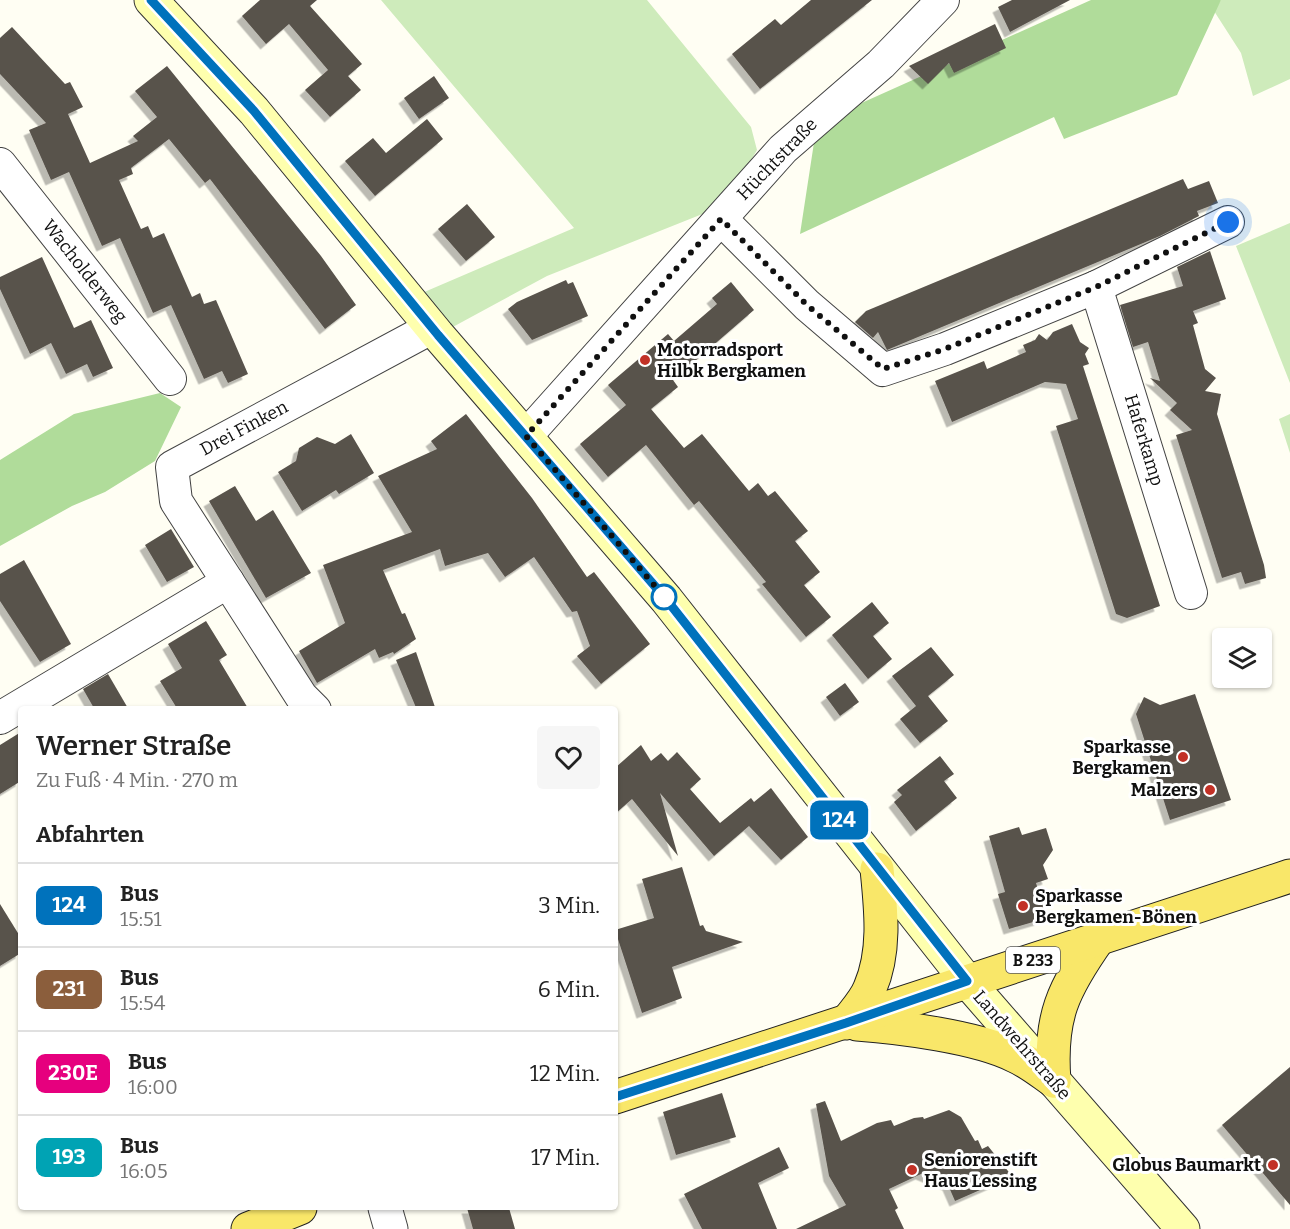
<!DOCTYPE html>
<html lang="de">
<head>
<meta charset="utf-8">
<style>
	:root { --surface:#fff; --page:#f6f6f6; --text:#222; --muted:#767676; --line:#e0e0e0 }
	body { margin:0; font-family:Bitter,serif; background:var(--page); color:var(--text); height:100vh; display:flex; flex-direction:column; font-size:22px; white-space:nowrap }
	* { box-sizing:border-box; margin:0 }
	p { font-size:20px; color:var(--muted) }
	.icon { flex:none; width:33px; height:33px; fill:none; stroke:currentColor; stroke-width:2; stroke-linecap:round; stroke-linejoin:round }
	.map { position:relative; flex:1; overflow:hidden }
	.side { position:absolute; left:18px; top:706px; width:600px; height:504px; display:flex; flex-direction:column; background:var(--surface); border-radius:6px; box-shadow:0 2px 4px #0004 }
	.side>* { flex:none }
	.badge { padding:0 12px; border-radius:9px; font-size:21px; line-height:39px }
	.fabs { position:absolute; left:1212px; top:628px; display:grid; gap:12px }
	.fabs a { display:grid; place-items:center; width:60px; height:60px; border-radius:6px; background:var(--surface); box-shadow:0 2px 4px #0004; font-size:30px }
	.you { position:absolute; width:30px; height:30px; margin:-15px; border:4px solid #fff; border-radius:50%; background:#1a73e8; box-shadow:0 0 0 9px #1a73e833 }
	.map>.badge { position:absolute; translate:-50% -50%; box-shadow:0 0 0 3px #fff }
	h2 { padding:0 18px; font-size:22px; line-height:54px }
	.round { display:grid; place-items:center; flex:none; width:63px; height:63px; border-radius:6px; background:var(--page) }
	.overview { display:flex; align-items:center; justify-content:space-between; height:102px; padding:0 18px }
	h1 { font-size:28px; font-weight:600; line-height:45px }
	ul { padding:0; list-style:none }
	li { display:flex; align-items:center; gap:18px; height:84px; padding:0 18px; border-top:2px solid var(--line) }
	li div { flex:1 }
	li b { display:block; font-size:22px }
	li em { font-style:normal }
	li .badge { min-width:66px; font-weight:700; text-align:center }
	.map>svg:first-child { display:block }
	.green { fill:#ceebbb }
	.forest { fill:#b0dc9a }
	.building { fill:#59534c; filter:url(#shadow) }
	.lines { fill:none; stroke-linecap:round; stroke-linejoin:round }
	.minor-casing { stroke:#434343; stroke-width:34 }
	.tertiary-casing { stroke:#434343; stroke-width:35 }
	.secondary-casing { stroke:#323232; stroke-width:35 }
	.primary-casing { stroke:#212121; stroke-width:35 }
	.minor { stroke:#fff; stroke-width:32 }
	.tertiary { stroke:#fff; stroke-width:33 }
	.secondary { stroke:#feffae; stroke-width:33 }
	.primary { stroke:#f9e769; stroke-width:33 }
	.line-casing { stroke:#fff; stroke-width:14 }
	.line { stroke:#0072bc; stroke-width:9 }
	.walk { stroke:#101010; stroke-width:6; stroke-dasharray:0 10.8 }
	.poi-dot { fill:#c23126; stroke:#fff; stroke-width:2 }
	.stop-dot { fill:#fff; stroke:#0072bc; stroke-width:3 }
	.labels { text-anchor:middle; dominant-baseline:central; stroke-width:6; stroke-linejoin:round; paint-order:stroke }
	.shield { fill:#fff; stroke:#585858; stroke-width:1.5 }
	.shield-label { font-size:16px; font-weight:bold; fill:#101010 }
	.street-label { font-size:18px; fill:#101010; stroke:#fff }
	.poi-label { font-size:18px; font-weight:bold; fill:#101010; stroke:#fff; text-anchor:start }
</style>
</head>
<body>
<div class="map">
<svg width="1290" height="1229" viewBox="0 0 1290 1229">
	<defs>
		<filter id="shadow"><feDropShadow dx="-5.5" dy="5.5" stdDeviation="0" flood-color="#0004"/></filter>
	</defs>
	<rect width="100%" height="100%" fill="#fffef3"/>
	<!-- green -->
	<g class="green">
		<path d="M381,0H647L751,127L757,150L725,205L547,276L438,335L408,299L574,228Z"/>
		<path d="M1221,0H1290V79L1253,96L1241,53L1214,11Z"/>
		<path d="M1290,223V383L1236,246Z"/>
		<path d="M1290,414V453L1279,419Z"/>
	</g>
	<!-- forest -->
	<g class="forest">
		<path d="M1091,0H1221L1177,95L1064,139L1054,117L800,234L817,123Z"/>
		<path d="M160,393L181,407L155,461L105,492L72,506L0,546V460L74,414Z"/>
	</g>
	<!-- building -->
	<g class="building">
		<path d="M260,0H317L310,6L362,64L348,76L361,90L330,117L305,90L328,70L289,24L266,44L242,16Z"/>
		<path d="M811,0H872L760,89L732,54L775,19L781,25Z"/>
		<path d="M1012,0H1070L1010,32L998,7Z"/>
		<path d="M995,24L1006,48L954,73L949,63L928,84L909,66Z"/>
		<path d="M12,27L65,84L70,82L83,107L68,114L90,163L138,141L133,136L157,117L135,91L167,66L321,256L356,305L325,329L210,179L205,183L169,139L131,168L133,174L119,180L141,229L148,226L153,238L164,233L192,297L200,293L204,304L216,300L248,374L228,383L222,371L204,379L171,305L153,313L120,238L102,246L69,172L51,180L29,130L46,123L0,74V38Z"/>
		<path d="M434,76L449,98L419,119L404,98Z"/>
		<path d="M427,119L443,139L375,196L345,161L373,138L386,153Z"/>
		<path d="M1183,179L1188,189L1209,181L1218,203L1197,211L1199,216L1160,236L887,350L878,332L873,338L855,322L866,311Z"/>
		<path d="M467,204L495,237L466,261L438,229Z"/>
		<path d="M1210,251L1226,299L1193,311L1198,323L1193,325L1205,369L1216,378L1205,391L1221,394L1217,414L1264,565L1266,578L1245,584L1241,572L1222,578L1176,435L1192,430L1170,410L1177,403L1150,378L1160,381L1148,342L1133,347L1120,305L1183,286L1177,267Z"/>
		<path d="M42,257L74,328L91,320L113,368L93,377L87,364L66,374L51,343L30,354L0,289V277Z"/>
		<path d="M566,280L568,284L573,282L588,316L532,340L508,309L517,302Z"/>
		<path d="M731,282L754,310L673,380L678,387L651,409L684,448L702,434L749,491L758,483L768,496L775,491L808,531L795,541L820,572L804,585L831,617L806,637L762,584L766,582L699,501L694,505L646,445L608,477L580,444L626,405L608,385L668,334L674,341L717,304L712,298Z"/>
		<path d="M1072,324L1080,342L1089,348L1085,354L1089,364L1083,366L1160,606L1127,618L1116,614L1056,426L1078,419L1066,384L1045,382L952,422L935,381L984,361L987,369L1026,352L1023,345L1035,340L1039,334L1047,340L1053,332Z"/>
		<path d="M466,414L532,498L587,577L594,572L650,644L601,684L577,656L590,646L577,611L572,612L534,557L505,577L488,553L445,566L440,549L383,570L402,614L405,613L416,639L394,654L393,652L379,658L375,649L317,683L299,651L345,623L323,565L412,532L378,476L437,449L431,441Z"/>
		<path d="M351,434L374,473L339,494L336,490L302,511L278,472L296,461L299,448L317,437L335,444Z"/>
		<path d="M235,486L256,521L273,510L311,573L266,598L209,501Z"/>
		<path d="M171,529L194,567L167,582L145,545Z"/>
		<path d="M24,560L71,644L40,662L0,601V574Z"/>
		<path d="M872,602L889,623L873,636L892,659L868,679L832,635Z"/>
		<path d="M206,621L227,655L219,660L249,710H178L160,681L182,668L168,644Z"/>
		<path d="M931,647L954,675L928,696L948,721L920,743L900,719L916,706L892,676Z"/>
		<path d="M416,652L436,710H417L396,660Z"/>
		<path d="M108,674L129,710H95L83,689Z"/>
		<path d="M845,683L859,702L840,716L826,697Z"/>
		<path d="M1195,694L1231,800L1170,820L1136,714L1144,697L1160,705Z"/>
		<path d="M21,732V781L0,794V745Z"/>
		<path d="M641,745L651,761L661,753L668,761L677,752L701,779L690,789L720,823L751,798L754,802L771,788L808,837L781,860L749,826L714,856L660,793L678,856L632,799L615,814V768Z"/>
		<path d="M940,756L954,774L944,781L957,798L916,831L894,802L902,795L897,790Z"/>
		<path d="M1019,827L1022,835L1046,828L1053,850L1043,865L1048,879L1036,883L1047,918L1009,929L998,894L1005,892L989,836Z"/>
		<path d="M682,867L700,926L703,925L706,931L743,942L672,967L682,998L642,1013L615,930L654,918L642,879Z"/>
		<path d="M0,904L21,938V953L0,966Z"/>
		<path d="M1290,1067V1205L1222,1125Z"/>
		<path d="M722,1093L736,1137L676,1155L663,1112Z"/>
		<path d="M825,1101L841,1141L877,1123L891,1120L894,1126L914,1118L923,1117L924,1119L949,1110L961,1117L975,1141L978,1140L982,1149L988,1146L1012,1176L955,1201L948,1185L921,1174L889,1189L898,1208L895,1210L904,1229H796L846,1205L829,1176L816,1104Z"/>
		<path d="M779,1147L789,1168L758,1183L777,1229H702L684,1194Z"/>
		<path d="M467,1208H509L515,1229H473Z"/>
	</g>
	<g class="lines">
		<defs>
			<g id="minor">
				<path d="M0,164L170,379"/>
				<path d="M721,219L807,305L883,370L945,349L1096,287L1191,593"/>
				<path d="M1096,287L1228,222"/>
				<path d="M526,436L783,149L881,64L943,0"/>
				<path d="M228,582L301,696L315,710"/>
				<path d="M0,718L228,582L176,501L172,467L431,328"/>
			</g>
			<path id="tertiary" d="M385,1208L391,1229"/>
			<path id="secondary" d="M151,0L254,111L438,335L666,599L967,981L1183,1229"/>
			<g id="primary">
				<path d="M846,1023C854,1012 865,1001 870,988C886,951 881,909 877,869"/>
				<path d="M857,1024C899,1027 978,1037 1015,1056C1029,1062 1041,1072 1054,1081"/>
				<path d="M1054,1081C1049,1017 1063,989 1099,938"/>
				<path d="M615,1097L1290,876"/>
				<path d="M248,1229L300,1208"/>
			</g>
		</defs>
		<!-- minor casing -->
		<use href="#minor" class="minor-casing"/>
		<!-- tertiary casing -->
		<use href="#tertiary" class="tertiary-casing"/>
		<!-- secondary casing -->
		<use href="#secondary" class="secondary-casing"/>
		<!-- primary casing -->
		<use href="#primary" class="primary-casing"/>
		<!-- minor -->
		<use href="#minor" class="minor"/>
		<!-- tertiary -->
		<use href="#tertiary" class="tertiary"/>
		<!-- secondary -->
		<use href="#secondary" class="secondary"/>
		<!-- primary -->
		<use href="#primary" class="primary"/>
	</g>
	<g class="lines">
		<defs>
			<path id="line" d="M151,0L254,111L438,335L666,599L967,981L846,1023L615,1097"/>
		</defs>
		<!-- line casing -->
		<use href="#line" class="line-casing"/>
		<!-- line -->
		<use href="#line" class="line"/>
		<!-- walk -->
		<path class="walk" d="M664,597L666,599L526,436L721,219L807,305L883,369L945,349L1096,287L1228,222"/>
	</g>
	<!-- markers -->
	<g class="poi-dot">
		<circle cx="645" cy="360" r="6"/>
		<circle cx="1183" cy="757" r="6"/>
		<circle cx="1210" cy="790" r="6"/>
		<circle cx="1023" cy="906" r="6"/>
		<circle cx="1273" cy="1165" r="6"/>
		<circle cx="912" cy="1170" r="6"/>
	</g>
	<circle class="stop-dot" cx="664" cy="597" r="12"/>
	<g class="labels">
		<!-- shield labels -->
		<rect class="shield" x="1006" y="947" width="54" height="26" rx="4.5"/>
		<g class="shield-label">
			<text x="1033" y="960">B 233</text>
		</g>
		<!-- street labels -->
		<g class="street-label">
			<text transform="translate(777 159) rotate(-46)">Hüchtstraße</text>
			<text transform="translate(85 271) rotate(52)">Wacholderweg</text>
			<text transform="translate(244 428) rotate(-28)">Drei Finken</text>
			<text transform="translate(1144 440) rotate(73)">Haferkamp</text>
			<text transform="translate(1022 1045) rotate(49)">Landwehrstraße</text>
		</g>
		<!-- poi labels -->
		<g class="poi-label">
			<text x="657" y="350">Motorradsport<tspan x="657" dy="21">Hilbk Bergkamen</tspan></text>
			<text x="1171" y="747" text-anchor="end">Sparkasse<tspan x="1171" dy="21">Bergkamen</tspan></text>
			<text x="1198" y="790" text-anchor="end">Malzers</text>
			<text x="1035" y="896">Sparkasse<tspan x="1035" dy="21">Bergkamen-Bönen</tspan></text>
			<text x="924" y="1160">Seniorenstift<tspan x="924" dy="21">Haus Lessing</tspan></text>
			<text x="1261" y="1165" text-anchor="end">Globus Baumarkt</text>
		</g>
	</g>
</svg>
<div class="fabs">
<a><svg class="icon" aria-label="layers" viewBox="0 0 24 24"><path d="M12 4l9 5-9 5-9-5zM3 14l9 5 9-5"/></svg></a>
</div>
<div class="you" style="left:1228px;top:222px"></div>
<b class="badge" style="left:839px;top:820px;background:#0072bc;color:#fff">124</b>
<section class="side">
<div class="overview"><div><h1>Werner Straße</h1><p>Zu Fuß · 4 Min. · 270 m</p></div><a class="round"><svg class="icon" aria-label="heart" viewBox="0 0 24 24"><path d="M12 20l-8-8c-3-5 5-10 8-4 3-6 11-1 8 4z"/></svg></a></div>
<h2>Abfahrten</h2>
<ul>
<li><span class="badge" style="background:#0072bc;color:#fff">124</span><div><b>Bus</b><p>15:51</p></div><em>3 Min.</em></li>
<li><span class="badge" style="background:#8b5e3c;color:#fff">231</span><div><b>Bus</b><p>15:54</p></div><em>6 Min.</em></li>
<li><span class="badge" style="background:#e6007e;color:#fff">230E</span><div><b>Bus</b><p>16:00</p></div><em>12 Min.</em></li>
<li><span class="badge" style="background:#00a3b4;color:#fff">193</span><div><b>Bus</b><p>16:05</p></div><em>17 Min.</em></li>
</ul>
</section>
</div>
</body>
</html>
